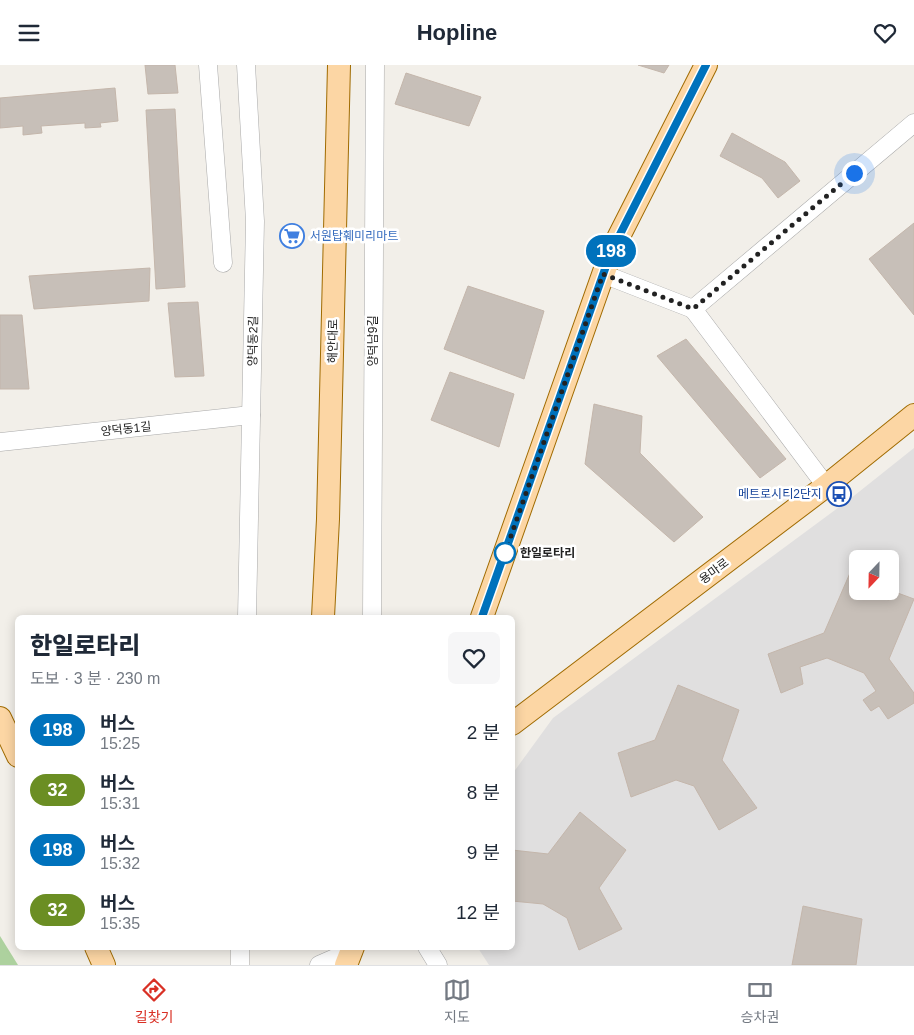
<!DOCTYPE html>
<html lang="ko">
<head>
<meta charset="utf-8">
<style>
	:root { --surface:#fff; --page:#f6f6f7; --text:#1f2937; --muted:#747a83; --line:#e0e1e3; --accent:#d93025 }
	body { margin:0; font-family:Helvetica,"Noto Sans KR",sans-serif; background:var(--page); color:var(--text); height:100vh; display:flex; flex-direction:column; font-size:19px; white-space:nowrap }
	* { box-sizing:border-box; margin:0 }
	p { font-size:16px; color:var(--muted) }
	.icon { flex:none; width:28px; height:28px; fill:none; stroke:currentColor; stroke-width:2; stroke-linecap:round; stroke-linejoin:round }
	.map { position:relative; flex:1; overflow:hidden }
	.sheet { position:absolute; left:15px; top:550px; width:500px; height:335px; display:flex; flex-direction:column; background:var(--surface); border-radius:8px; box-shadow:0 2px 12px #0003 }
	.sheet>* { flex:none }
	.badge { padding:0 10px; border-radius:16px; font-size:18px; line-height:32px }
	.needle { width:32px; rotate:202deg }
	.buttons { position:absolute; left:849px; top:485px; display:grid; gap:10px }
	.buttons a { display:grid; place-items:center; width:50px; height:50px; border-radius:8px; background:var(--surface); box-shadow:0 2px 12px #0003; font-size:25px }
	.you { position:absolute; width:25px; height:25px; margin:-12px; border:4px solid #fff; border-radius:50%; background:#1a73e8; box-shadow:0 0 0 8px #1a73e833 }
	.map>.badge { position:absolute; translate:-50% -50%; box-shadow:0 0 0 2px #fff }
	.round { display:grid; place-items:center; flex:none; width:52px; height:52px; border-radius:8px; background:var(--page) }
	.summary { display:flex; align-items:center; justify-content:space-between; height:85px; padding:0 15px }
	h1 { font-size:24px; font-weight:800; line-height:38px }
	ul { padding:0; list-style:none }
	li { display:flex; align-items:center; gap:15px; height:60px; padding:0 15px }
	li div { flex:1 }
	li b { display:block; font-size:19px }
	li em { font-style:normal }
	li .badge { min-width:55px; font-weight:700; text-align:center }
	header { display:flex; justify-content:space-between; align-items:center; height:65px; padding:0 15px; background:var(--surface); font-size:22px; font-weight:800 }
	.tabs { display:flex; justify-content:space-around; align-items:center; height:70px; border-top:1px solid var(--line); background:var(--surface); font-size:14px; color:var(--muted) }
	.tabs a { display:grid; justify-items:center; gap:2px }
	.tabs .on { color:var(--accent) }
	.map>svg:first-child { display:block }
	.residential { fill:#e0dfdf; fill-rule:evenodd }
	.forest { fill:#add19e }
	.building { fill:#c7bfb8; stroke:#c4b6ab }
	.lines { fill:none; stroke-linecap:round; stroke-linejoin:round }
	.minor-casing { stroke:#a9a9a9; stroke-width:19 }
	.major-casing { stroke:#a06b00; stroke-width:24 }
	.minor { stroke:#fff; stroke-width:18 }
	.major { stroke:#fcd6a4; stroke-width:22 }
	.line-casing { stroke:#fff; stroke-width:11 }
	.line { stroke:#0072bc; stroke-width:8 }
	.walk { stroke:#222; stroke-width:5; stroke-dasharray:0 9 }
	.stop-dot { fill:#fff; stroke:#0072bc; stroke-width:2.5 }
	.labels { text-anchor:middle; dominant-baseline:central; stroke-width:5; stroke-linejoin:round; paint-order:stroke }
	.shop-label { font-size:12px; fill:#366cbe; stroke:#fff; text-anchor:start }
	.street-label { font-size:12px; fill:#222; stroke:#fff }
	.transit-label { font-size:12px; fill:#164399; stroke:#fff; text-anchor:end }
	.stop-label { font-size:12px; font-weight:bold; fill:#222; stroke:#fff; text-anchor:start }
</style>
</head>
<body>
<header><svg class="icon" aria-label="menu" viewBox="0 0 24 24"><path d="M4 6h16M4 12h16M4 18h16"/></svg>Hopline<svg class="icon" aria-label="heart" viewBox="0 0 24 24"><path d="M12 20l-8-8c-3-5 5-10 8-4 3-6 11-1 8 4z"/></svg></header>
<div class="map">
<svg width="914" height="900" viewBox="0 0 914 900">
	<rect width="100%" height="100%" fill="#f2efe9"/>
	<!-- residential -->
	<path class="residential" d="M914,383V900H489L478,883L512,882L513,708L553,653L850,434ZM858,494H890V526H858Z"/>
	<!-- forest -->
	<path class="forest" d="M0,871L18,900H0Z"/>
	<!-- building -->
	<g class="building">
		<path d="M145,0H175L178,28L148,29Z"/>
		<path d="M638,0H669L664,8Z"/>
		<path d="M406,8L481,32L469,61L395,39Z"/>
		<path d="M115,23L118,56L100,58L101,62L85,63V58L41,61L42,68L23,70V61L0,63V33Z"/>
		<path d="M175,44L185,222L156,224L146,45Z"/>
		<path d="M732,68L785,97L800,116L778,133L762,113L720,91Z"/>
		<path d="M914,158V250L869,194Z"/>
		<path d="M150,203L149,236L34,244L29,211Z"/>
		<path d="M468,221L544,246L524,314L444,284Z"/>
		<path d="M198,237L204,311L175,312L168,238Z"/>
		<path d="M0,250H22L29,324H0Z"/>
		<path d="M686,274L786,394L760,413L657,291Z"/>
		<path d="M450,307L514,329L499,382L431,355Z"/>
		<path d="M594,339L642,351L640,388L703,452L674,477L585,399Z"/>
		<path d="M850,508L858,510V526H868L867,529L889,535L895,527L914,534L889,594L914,628V638L888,654L879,641L871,646L863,635L876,626L864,608L827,593L800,602L803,619L781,628L768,589L824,568Z"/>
		<path d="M678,620L739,645L722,695L757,743L719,765L694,721L676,715L631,732L618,688L655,675Z"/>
		<path d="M580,747L626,785L599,823L622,864L579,885L567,853L543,839L512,836V785L548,789Z"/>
		<path d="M803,841L862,854L856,900H792Z"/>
	</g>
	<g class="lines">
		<defs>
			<g id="minor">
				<path d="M208,0L223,198"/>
				<path d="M246,0L255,156L247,552"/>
				<path d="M603,209L693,244"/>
				<path d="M693,244L914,58"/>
				<path d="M693,244L826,421"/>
				<path d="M0,377L251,350"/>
				<path d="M372,552L375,0"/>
				<path d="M427,882L438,900"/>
				<path d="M240,900V882"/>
				<path d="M319,900L351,886"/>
			</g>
			<g id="major">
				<path d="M323,552L328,454L339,0"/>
				<path d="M482,552L611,187L706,0"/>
				<path d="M0,653L18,691"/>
				<path d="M512,659L826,421L914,350"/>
				<path d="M96,882L104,900"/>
				<path d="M346,900L353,882"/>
			</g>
		</defs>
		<!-- minor casing -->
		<use href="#minor" class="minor-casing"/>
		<!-- major casing -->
		<use href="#major" class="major-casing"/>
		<!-- minor -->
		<use href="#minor" class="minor"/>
		<!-- major -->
		<use href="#major" class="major"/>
	</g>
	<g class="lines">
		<defs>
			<path id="line" d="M482,552L611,187L706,0"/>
		</defs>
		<!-- line casing -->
		<use href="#line" class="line-casing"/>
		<!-- line -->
		<use href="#line" class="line"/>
		<!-- walk -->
		<path class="walk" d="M505,488L603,209L693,244L854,108"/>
	</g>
	<!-- icons -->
	<defs>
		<symbol id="supermarket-ring" viewBox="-11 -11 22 22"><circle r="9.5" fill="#fff" stroke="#3f7fe0" stroke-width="1.5"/><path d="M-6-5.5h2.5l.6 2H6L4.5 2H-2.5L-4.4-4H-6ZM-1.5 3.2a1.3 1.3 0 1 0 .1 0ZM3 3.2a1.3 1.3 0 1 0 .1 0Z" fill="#3f7fe0"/></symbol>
		<symbol id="bus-ring" viewBox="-11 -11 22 22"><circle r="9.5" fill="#fff" stroke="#1a4fb4" stroke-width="1.5"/><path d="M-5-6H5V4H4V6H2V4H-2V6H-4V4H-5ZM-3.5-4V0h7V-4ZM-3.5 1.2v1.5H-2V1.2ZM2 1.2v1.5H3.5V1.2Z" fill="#1a4fb4"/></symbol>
	</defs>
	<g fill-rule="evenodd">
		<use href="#supermarket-ring" x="278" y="157" width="28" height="28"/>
		<use href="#bus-ring" x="825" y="415" width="28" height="28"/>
	</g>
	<!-- markers -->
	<circle class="stop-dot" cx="505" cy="488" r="10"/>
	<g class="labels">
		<!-- shop labels -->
		<g class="shop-label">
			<text x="310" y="171">서원탑훼미리마트</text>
		</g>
		<!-- street labels -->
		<g class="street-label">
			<text transform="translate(253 276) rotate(-89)">양덕동2길</text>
			<text transform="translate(333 276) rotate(-89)">해안대로</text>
			<text transform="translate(373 276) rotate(-90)">양덕남9길</text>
			<text transform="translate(126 364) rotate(-6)">양덕동1길</text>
			<text transform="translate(714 506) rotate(-37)">용마로</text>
		</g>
		<!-- transit labels -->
		<g class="transit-label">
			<text x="822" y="429">메트로시티2단지</text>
		</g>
		<!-- stop labels -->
		<g class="stop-label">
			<text x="520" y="488">한일로타리</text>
		</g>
	</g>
</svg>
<div class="buttons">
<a><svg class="needle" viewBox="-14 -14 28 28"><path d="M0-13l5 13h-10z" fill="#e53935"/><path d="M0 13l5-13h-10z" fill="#747a83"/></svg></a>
</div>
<div class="you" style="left:854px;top:108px"></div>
<b class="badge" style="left:611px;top:186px;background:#0072bc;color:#fff">198</b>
<section class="sheet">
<div class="summary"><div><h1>한일로타리</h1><p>도보 · 3 분 · 230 m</p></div><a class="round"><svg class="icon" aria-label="heart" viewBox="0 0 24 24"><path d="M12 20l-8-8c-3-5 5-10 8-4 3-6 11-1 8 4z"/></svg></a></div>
<ul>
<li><span class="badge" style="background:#0072bc;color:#fff">198</span><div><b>버스</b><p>15:25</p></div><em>2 분</em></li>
<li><span class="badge" style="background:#6b8e23;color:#fff">32</span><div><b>버스</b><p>15:31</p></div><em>8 분</em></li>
<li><span class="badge" style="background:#0072bc;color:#fff">198</span><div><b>버스</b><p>15:32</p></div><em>9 분</em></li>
<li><span class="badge" style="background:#6b8e23;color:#fff">32</span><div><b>버스</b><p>15:35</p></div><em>12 분</em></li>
</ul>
</section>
</div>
<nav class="tabs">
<a class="on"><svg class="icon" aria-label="directions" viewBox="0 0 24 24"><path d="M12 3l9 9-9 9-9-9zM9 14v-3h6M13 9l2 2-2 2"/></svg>길찾기</a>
<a><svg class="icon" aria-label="map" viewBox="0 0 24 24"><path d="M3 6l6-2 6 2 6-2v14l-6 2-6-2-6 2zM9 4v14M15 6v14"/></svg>지도</a>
<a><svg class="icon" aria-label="tickets" viewBox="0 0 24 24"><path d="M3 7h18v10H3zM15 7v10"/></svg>승차권</a>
</nav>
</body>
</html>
